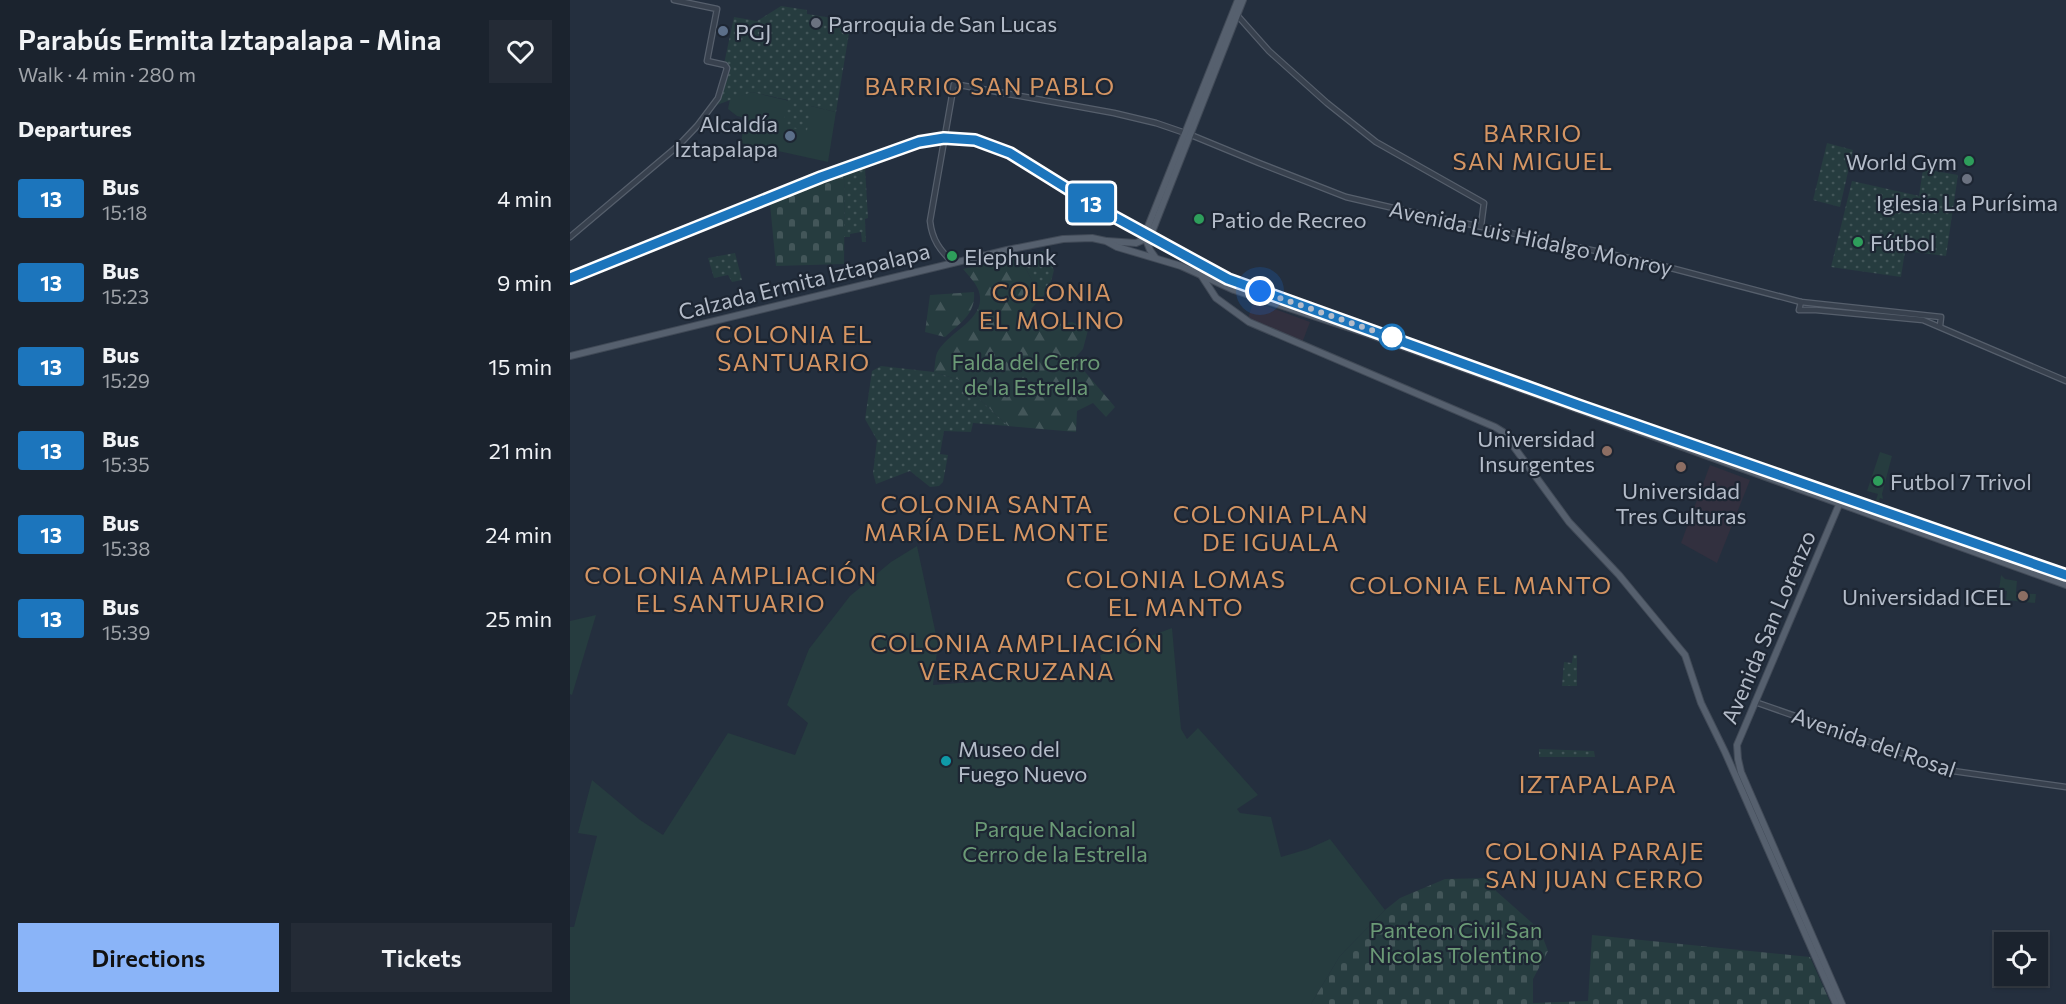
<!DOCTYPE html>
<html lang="en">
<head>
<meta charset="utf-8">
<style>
	:root { --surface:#1b232e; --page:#242b36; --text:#f1f3f6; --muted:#a0a4aa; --line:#39404a; --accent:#8ab4f8 }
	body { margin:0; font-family:Commissioner,sans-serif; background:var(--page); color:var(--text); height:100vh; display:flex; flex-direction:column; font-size:22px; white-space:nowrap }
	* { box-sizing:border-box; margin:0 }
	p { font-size:20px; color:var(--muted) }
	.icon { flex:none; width:33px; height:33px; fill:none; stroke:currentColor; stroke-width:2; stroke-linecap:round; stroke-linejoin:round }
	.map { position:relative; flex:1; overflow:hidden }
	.drawer { display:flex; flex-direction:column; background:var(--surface); width:570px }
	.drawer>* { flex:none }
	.badge { padding:0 12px; border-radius:4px; font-size:21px; line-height:39px }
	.buttons { position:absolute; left:1424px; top:932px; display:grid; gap:12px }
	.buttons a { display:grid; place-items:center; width:54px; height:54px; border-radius:0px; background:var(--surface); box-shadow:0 2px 4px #0004,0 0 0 2px var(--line); font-size:30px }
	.you { position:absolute; width:30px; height:30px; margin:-15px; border:4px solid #fff; border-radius:50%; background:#1a73e8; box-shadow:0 0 0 9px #1a73e833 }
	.map>.badge { position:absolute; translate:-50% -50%; box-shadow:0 0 0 3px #fff }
	h2 { padding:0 18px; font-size:22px; line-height:54px }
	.round { display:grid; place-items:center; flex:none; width:63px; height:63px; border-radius:0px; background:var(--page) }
	.summary { display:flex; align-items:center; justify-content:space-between; height:102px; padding:0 18px }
	h1 { font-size:28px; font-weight:600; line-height:45px }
	.button { display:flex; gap:12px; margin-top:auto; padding:12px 18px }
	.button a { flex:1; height:69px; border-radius:0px; background:var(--accent); color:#111; font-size:24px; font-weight:600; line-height:69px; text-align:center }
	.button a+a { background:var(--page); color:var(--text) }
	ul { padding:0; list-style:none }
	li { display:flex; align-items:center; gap:18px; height:84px; padding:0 18px }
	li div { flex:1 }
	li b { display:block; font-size:22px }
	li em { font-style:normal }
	li .badge { min-width:66px; font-weight:700; text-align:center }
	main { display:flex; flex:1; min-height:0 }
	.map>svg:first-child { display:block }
	.medical { fill:#32303f }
	.green { fill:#263c3f }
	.forest { fill:url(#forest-firs) }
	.cemetery { fill:url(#cemetery-stones) }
	.park { fill:url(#park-dots) }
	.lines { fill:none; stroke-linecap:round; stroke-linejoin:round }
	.minor-casing { stroke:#565f6c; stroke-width:7 }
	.major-casing { stroke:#414a57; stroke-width:8 }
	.minor { stroke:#38414e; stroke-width:4.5 }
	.major { stroke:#56606e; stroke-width:6 }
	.line-casing { stroke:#fff; stroke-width:14 }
	.line { stroke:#1c75bc; stroke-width:9 }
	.walk { stroke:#b4bcc9; stroke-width:6; stroke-dasharray:0 10.8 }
	.worship-dot { fill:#6b7280; stroke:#1d2633; stroke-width:2 }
	.service-dot { fill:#5c6f8a; stroke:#1d2633; stroke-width:2 }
	.leisure-dot { fill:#2e9e5b; stroke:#1d2633; stroke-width:2 }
	.stop-dot { fill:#fff; stroke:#1c75bc; stroke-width:3 }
	.education-dot { fill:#8d6e63; stroke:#1d2633; stroke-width:2 }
	.culture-dot { fill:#0f9aa8; stroke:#1d2633; stroke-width:2 }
	.labels { text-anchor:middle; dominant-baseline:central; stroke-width:4.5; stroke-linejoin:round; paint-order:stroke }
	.poi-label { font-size:22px; fill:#b4bcc9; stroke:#1d2633; text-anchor:start }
	.street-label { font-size:22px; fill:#b4bcc9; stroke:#1d2633 }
	.park-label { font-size:22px; fill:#6b9a76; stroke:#1d2633 }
	.neighbourhood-label { font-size:24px; letter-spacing:1.5px; fill:#d59563; stroke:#1d2633 }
</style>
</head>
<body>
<main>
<section class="drawer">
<div class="summary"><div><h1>Parabús Ermita Iztapalapa - Mina</h1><p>Walk · 4 min · 280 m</p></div><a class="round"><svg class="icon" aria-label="heart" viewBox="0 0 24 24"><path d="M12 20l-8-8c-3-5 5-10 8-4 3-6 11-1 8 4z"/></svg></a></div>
<h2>Departures</h2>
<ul>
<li><span class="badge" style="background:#1c75bc;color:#fff">13</span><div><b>Bus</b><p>15:18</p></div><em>4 min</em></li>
<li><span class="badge" style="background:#1c75bc;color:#fff">13</span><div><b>Bus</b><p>15:23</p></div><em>9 min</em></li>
<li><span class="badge" style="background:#1c75bc;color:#fff">13</span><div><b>Bus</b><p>15:29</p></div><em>15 min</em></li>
<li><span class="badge" style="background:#1c75bc;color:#fff">13</span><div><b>Bus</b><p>15:35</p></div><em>21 min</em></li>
<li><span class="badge" style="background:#1c75bc;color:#fff">13</span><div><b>Bus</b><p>15:38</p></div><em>24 min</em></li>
<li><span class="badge" style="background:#1c75bc;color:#fff">13</span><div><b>Bus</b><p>15:39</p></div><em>25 min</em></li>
</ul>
<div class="button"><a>Directions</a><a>Tickets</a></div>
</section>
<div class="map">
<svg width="1496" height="1004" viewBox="0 0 1496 1004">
	<defs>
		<pattern id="forest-firs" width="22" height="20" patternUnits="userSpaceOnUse" patternTransform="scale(1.5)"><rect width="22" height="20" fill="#263c3f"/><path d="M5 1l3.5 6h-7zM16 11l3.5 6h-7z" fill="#435659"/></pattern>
		<pattern id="cemetery-stones" width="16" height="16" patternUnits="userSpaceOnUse" patternTransform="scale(1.5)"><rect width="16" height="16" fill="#263c3f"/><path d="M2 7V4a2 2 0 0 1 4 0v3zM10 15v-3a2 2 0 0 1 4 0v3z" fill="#435659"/></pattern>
		<pattern id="park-dots" width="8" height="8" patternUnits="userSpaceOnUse" patternTransform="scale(1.5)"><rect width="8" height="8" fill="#263c3f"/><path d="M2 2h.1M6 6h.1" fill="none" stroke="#435659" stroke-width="1.8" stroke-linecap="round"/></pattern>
	</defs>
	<rect width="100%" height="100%" fill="#242f3e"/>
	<!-- medical -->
	<g class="medical">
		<path d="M683,301L740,322L732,343L678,319Z"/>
		<path d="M1140,465L1180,480L1147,563L1111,543Z"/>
	</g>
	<!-- green -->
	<g class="green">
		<path d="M182,92L266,112L258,162L171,143L175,118L167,116L158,109L160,99Z"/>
		<path d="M1310,452L1322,456L1312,494L1313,499L1310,498L1309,501L1306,500L1308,494L1297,491Z"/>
		<path d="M347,546L368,644L363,685L534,672L530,655L602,628L611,729L617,739L628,728L688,795L667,809L670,813L701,817L711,857L738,849L760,839L815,910L770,956L741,1004H0V927H4L27,836L8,833L22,780L70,820L93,835L158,733L225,755L238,723L217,705L239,649L280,596L321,562Z"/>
		<path d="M1431,575L1435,579L1447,581L1446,593L1466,594L1465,603L1436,600L1437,591L1429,590Z"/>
		<path d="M26,615L2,695L0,694V621Z"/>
	</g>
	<!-- forest -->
	<g class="forest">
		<path d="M449,256L464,284L479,290L461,309L478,328L489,318L497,323L502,322L518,330L513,349L504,359L545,407L536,417L523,403L507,411L506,432L438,426L389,380L364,372C365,366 365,358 367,353C377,331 420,319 408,289C405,282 398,275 393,269Z"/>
		<path d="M404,292C406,314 390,323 375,337L355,332L360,295Z"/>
	</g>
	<!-- cemetery -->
	<g class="cemetery">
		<path d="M275,175L274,264L206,266L200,204Z"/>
		<path d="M922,878L926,891L970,930L978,951L963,979V1003L1018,1001L1022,935L1240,957L1261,1004H741L770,956L815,910L830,898L875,879Z"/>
	</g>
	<!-- park -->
	<g class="park">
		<path d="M211,6L237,10V14L281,21L266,112L241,106L237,131L213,126L218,100L182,92L144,106L158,67L154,64L164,17L187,21Z"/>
		<path d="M1257,143L1283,150L1270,207L1243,200Z"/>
		<path d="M295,168L298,218L295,219L296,242H292L291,232L280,234V237H274V235L275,175Z"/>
		<path d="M1353,169L1388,175L1376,256L1335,251L1331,277L1261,267L1282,181L1349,196Z"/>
		<path d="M473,251L484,270L479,290L464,284L449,256Z"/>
		<path d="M165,253L172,280L162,282L158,275L144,278L138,258Z"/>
		<path d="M311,366L364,372L389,380L438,426L403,423L401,432L374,431L370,454L378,455L373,482L369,486L360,487L340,471L306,484L303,473L307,440L295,419L302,371Z"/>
		<path d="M1003,655H1007V686H992L994,662L1002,663Z"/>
		<path d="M969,749L1024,751L1025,757H969Z"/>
	</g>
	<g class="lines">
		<defs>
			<g id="minor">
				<path d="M667,15L699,51L757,103L806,142L914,203L911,226"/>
				<path d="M0,237L109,145L127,126L148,98L157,68L155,65L137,61L147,9L104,0"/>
				<path d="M383,263C370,250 362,240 360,221L384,84L544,113L586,123L621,135L689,163L776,197L832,210L1078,262L1231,302L1371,317L1370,326"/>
				<path d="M1231,302L1229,310H1246L1353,320L1496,381"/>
				<path d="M1185,702L1383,771L1496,787"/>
			</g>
			<g id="major">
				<path d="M575,234L668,0"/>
				<path d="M575,237L580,250L585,257"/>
				<path d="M537,241L566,243L580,237L673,0"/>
				<path d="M631,275L646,298L679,322L925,427L933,432L999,522L1049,575L1115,655L1131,703L1155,752L1266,1004"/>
				<path d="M0,278L251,177L349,142L374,138L405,140L440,153L530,209L658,279L1008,405L1496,575"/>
				<path d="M0,356L437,250L493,239L522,238L536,241L547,247L611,266L664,290L798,334L1496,585"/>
				<path d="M1271,500L1167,745L1168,759L1171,772L1272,1004"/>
			</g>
		</defs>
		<!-- minor casing -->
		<use href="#minor" class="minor-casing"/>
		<!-- major casing -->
		<use href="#major" class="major-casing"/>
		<!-- minor -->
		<use href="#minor" class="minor"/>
		<!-- major -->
		<use href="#major" class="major"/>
	</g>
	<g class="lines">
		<defs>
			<path id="line" d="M0,278L251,177L349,142L374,138L405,140L440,153L530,209L658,279L1008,405L1496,575"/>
		</defs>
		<!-- line casing -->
		<use href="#line" class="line-casing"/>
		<!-- line -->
		<use href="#line" class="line"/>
		<!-- walk -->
		<path class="walk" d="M690,291L827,339L822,337"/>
	</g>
	<!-- markers -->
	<g class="worship-dot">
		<circle cx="246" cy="23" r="6"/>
		<circle cx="1397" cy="179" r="6"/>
	</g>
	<g class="service-dot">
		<circle cx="153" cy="31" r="6"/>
		<circle cx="220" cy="136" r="6"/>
	</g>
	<g class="leisure-dot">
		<circle cx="1399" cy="161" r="6"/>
		<circle cx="629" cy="219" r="6"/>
		<circle cx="1288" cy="242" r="6"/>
		<circle cx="382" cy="256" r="6"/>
		<circle cx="1308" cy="481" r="6"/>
	</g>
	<circle class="stop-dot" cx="822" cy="337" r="12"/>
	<g class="education-dot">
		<circle cx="1037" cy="451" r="6"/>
		<circle cx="1111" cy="467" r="6"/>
		<circle cx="1453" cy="596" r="6"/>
	</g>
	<circle class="culture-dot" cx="376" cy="761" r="6"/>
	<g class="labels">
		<!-- poi labels -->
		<g class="poi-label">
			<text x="258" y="23">Parroquia de San Lucas</text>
			<text x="165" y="31">PGJ</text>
			<text x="208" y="123" text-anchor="end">Alcaldía<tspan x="208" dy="25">Iztapalapa</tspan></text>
			<text x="1387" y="161" text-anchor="end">World Gym</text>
			<text x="1397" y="202" text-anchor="middle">Iglesia La Purísima</text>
			<text x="641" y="219">Patio de Recreo</text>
			<text x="1300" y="242">Fútbol</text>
			<text x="394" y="256">Elephunk</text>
			<text x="1025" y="438" text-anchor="end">Universidad<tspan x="1025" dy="25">Insurgentes</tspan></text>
			<text x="1320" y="481">Futbol 7 Trivol</text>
			<text x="1111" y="490" text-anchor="middle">Universidad<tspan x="1111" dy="25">Tres Culturas</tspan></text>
			<text x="1441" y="596" text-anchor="end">Universidad ICEL</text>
			<text x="388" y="748">Museo del<tspan x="388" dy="25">Fuego Nuevo</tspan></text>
		</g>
		<!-- street labels -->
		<g class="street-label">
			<text transform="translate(961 238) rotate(12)">Avenida Luis Hidalgo Monroy</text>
			<text transform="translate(234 281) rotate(-14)">Calzada Ermita Iztapalapa</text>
			<text transform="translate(1198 627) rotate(-67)">Avenida San Lorenzo</text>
			<text transform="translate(1304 742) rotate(19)">Avenida del Rosal</text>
		</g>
		<!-- park labels -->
		<g class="park-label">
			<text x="456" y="361">Falda del Cerro<tspan x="456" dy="25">de la Estrella</tspan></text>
			<text x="485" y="828">Parque Nacional<tspan x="485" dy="25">Cerro de la Estrella</tspan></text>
			<text x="886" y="929">Panteon Civil San<tspan x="886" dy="25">Nicolas Tolentino</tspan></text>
		</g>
		<!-- neighbourhood labels -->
		<g class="neighbourhood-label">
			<text x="420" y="85">BARRIO SAN PABLO</text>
			<text x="963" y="132">BARRIO<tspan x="963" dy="28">SAN MIGUEL</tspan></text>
			<text x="482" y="291">COLONIA<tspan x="482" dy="28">EL MOLINO</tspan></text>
			<text x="224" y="333">COLONIA EL<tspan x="224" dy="28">SANTUARIO</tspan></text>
			<text x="417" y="503">COLONIA SANTA<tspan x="417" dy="28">MARÍA DEL MONTE</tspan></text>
			<text x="701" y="513">COLONIA PLAN<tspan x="701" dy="28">DE IGUALA</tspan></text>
			<text x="161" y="574">COLONIA AMPLIACIÓN<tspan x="161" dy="28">EL SANTUARIO</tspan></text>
			<text x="606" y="578">COLONIA LOMAS<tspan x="606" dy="28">EL MANTO</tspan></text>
			<text x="911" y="584">COLONIA EL MANTO</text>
			<text x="447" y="642">COLONIA AMPLIACIÓN<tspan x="447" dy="28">VERACRUZANA</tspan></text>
			<text x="1028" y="783">IZTAPALAPA</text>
			<text x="1025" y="850">COLONIA PARAJE<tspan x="1025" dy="28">SAN JUAN CERRO</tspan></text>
		</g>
	</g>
</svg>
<div class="buttons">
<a><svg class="icon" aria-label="locate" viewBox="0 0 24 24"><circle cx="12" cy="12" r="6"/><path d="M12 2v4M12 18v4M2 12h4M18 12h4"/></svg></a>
</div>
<div class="you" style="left:690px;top:291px"></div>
<b class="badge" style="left:521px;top:203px;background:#1c75bc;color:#fff">13</b>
</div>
</main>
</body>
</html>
